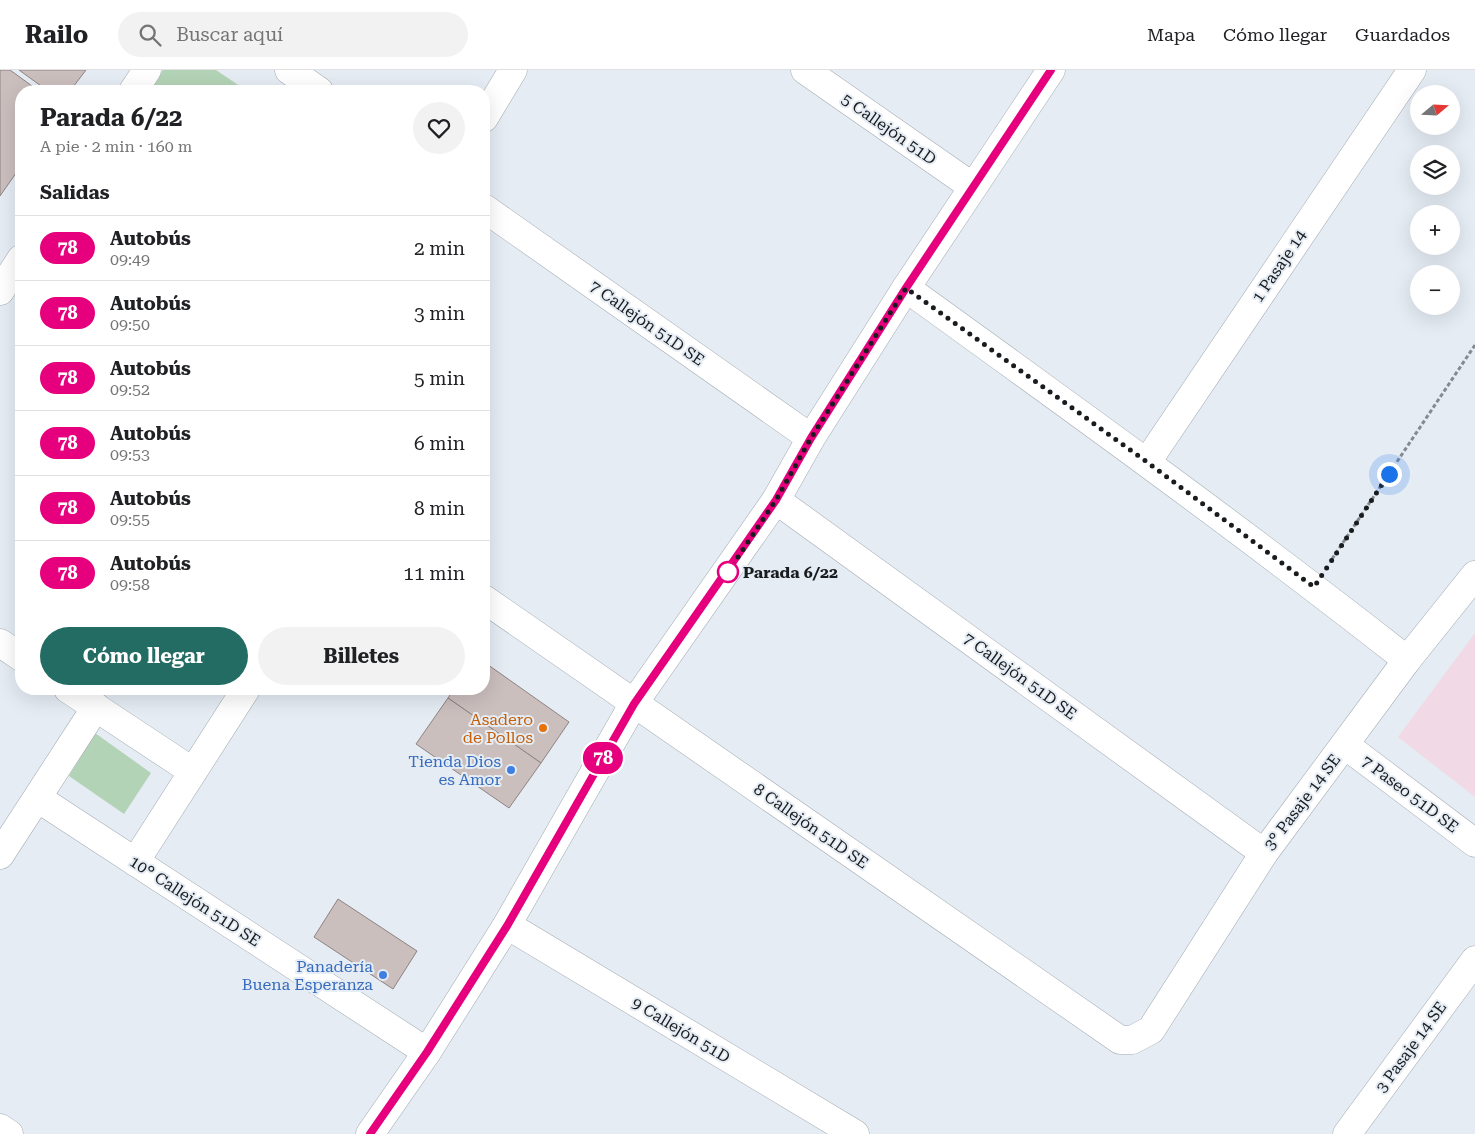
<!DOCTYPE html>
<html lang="es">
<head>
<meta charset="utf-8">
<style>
	:root { --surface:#fff; --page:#f2f2f2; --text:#202124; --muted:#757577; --line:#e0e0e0; --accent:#236c64 }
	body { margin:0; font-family:"Roboto Serif",serif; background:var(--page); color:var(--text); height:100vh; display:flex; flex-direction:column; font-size:19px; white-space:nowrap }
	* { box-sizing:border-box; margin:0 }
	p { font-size:16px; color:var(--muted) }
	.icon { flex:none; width:28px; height:28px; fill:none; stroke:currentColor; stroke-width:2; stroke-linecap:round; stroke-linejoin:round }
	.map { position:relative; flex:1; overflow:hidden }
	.drawer { position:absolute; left:15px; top:15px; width:475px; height:610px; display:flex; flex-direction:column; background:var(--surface); border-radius:20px; box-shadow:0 5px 20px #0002 }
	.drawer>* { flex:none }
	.badge { padding:0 10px; border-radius:16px; font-size:18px; line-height:32px }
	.needle { width:32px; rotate:71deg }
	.fabs { position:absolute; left:1410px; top:15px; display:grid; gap:10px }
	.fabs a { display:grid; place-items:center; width:50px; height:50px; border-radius:50%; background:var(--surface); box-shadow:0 5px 20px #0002; font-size:25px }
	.you { position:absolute; width:25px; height:25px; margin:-12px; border:4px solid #fff; border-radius:50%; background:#1a73e8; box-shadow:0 0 0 8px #1a73e833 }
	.map>.badge { position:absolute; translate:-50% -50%; box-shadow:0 0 0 2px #fff }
	h2 { padding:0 25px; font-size:19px; line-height:45px }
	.round { display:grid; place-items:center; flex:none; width:52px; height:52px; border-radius:26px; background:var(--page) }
	.overview { display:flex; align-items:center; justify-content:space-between; height:85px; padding:0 25px }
	h1 { font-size:24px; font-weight:700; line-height:38px }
	.action { display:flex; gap:10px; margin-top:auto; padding:10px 25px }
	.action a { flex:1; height:58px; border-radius:30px; background:var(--accent); color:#fff; font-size:20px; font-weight:700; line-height:58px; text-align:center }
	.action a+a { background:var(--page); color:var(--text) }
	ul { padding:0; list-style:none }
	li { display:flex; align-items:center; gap:15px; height:65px; padding:0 25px; border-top:1px solid var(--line) }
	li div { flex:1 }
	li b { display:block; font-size:19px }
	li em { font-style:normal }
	li .badge { min-width:55px; font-weight:700; text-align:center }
	header { display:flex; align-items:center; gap:30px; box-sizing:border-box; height:70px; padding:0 25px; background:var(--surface); border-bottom:1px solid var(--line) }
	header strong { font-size:24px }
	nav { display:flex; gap:28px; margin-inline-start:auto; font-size:18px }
	.search { width:350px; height:45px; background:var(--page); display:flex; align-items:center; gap:12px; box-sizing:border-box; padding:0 18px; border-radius:28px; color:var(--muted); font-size:19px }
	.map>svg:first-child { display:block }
	.industrial { fill:#f1dae5 }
	.green { fill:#b3d3b6 }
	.building { fill:#cbbfbe; stroke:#8e8382 }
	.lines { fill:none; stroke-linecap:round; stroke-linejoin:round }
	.minor-casing { stroke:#a3aab2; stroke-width:29 }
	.tertiary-casing { stroke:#a3aab2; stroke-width:29 }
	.path { stroke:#858a90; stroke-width:3; stroke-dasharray:4 2.5; stroke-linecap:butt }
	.minor { stroke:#fff; stroke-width:28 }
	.tertiary { stroke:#fff; stroke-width:28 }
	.line-casing { stroke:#fff; stroke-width:11 }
	.line { stroke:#e6007e; stroke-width:8 }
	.walk { stroke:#191c1f; stroke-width:5; stroke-dasharray:0 9 }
	.stop-dot { fill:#fff; stroke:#e6007e; stroke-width:2.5 }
	.food-dot { fill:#e8710a; stroke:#e5ecf4; stroke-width:2 }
	.shop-dot { fill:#3f7fe0; stroke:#e5ecf4; stroke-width:2 }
	.labels { text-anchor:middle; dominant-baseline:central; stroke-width:4; stroke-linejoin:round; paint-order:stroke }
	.street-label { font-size:16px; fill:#191c1f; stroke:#e5ecf4 }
	.stop-label { font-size:16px; font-weight:bold; fill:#191c1f; stroke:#e5ecf4; text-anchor:start }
	.food-label { font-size:16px; fill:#c56008; stroke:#e5ecf4; text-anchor:end }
	.shop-label { font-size:16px; fill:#366cbe; stroke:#e5ecf4; text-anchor:end }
</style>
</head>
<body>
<header>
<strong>Railo</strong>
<div class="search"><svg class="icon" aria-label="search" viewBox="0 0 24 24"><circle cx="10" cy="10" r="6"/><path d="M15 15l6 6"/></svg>Buscar aquí</div>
<nav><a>Mapa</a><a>Cómo llegar</a><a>Guardados</a></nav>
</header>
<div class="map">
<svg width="1475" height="1064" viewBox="0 0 1475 1064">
	<rect width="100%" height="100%" fill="#e5ecf4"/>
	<!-- industrial -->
	<path class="industrial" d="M1475,563V727L1398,667Z"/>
	<!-- green -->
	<g class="green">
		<path d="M163,0H216L247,21H149Z"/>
		<path d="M95,663L151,703L124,744L69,706Z"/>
	</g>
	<!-- building -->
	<g class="building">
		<path d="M0,0H10L39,21H21V96L0,126Z"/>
		<path d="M19,0H86L70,21H48Z"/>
		<path d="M484,592L569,652L541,693L448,628L454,619H484Z"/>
		<path d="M448,628L541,693L509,738L416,674Z"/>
		<path d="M338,829L417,881L393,919L314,867Z"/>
	</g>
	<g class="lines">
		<defs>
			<g id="minor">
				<path d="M289,0L319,21"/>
				<path d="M805,0L973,117"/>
				<path d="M133,21L147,0"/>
				<path d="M484,48L513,0"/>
				<path d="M484,138L811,368"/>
				<path d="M906,218C1075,340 1243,461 1407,590"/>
				<path d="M0,221L21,189"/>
				<path d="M1147,392L1412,0"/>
				<path d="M776,430L1264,783"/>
				<path d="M484,529L1120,970H1132L1151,960L1264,783L1407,590L1475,505"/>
				<path d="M0,573L21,587"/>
				<path d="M68,619L192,701"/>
				<path d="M1345,675L1475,773"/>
				<path d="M39,729L427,982"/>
				<path d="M0,785L96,637"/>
				<path d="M135,792L246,619"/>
				<path d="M507,855L855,1064"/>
				<path d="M0,1058L9,1064"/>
				<path d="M1347,1064L1475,890"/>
			</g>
			<path id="tertiary" d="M370,1064L427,982L507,855L634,633L776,430L811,368L906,218L1051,0"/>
		</defs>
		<!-- minor casing -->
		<use href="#minor" class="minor-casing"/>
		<!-- tertiary casing -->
		<use href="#tertiary" class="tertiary-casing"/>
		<!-- path -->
		<path class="path" d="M1332,489L1475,275"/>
		<!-- minor -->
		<use href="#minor" class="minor"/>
		<!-- tertiary -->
		<use href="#tertiary" class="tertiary"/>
	</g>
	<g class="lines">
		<defs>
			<path id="line" d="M370,1064L427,982L507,856L634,634L776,430L811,368L906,218L1051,0"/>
		</defs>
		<!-- line casing -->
		<use href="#line" class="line-casing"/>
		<!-- line -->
		<use href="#line" class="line"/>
		<!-- walk -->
		<path class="walk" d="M728,502L776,430L811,368L906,218L1147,392L1314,517L1389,404"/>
	</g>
	<!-- markers -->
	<circle class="stop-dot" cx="728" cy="502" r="10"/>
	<circle class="food-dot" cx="543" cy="658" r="5"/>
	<g class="shop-dot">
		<circle cx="511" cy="700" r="5"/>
		<circle cx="383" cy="905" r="5"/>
	</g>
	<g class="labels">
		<!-- street labels -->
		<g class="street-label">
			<text transform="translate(889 59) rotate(35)">5 Callejón 51D</text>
			<text transform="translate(1279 196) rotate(-56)">1 Pasaje 14</text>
			<text transform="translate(647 253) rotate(35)">7 Callejón 51D SE</text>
			<text transform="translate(1020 606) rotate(36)">7 Callejón 51D SE</text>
			<text transform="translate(1410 724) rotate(37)">7 Paseo 51D SE</text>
			<text transform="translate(1302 732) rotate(-53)">3° Pasaje 14 SE</text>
			<text transform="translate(811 756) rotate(35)">8 Callejón 51D SE</text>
			<text transform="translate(195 831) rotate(33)">10° Callejón 51D SE</text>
			<text transform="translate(681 960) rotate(31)">9 Callejón 51D</text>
			<text transform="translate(1411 977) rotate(-54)">3 Pasaje 14 SE</text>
		</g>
		<!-- stop labels -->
		<g class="stop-label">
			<text x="743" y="502">Parada 6/22</text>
		</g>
		<!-- food labels -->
		<g class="food-label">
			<text x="533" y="649">Asadero<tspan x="533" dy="18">de Pollos</tspan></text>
		</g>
		<!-- shop labels -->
		<g class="shop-label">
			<text x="501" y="691">Tienda Dios<tspan x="501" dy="18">es Amor</tspan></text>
			<text x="373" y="896">Panadería<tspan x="373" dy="18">Buena Esperanza</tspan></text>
		</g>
	</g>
</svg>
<div class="fabs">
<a><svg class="needle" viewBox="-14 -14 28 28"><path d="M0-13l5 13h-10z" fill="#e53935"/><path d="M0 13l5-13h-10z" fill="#757577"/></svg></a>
<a><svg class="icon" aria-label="layers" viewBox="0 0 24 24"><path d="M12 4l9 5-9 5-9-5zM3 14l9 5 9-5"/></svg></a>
<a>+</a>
<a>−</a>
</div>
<div class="you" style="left:1389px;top:404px"></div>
<b class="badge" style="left:603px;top:688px;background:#e6007e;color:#fff">78</b>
<section class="drawer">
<div class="overview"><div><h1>Parada 6/22</h1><p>A pie · 2 min · 160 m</p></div><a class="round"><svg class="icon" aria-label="heart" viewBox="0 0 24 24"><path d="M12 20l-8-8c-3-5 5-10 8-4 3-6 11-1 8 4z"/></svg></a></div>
<h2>Salidas</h2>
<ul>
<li><span class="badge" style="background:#e6007e;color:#fff">78</span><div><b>Autobús</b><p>09:49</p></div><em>2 min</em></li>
<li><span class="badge" style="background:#e6007e;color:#fff">78</span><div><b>Autobús</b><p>09:50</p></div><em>3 min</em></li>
<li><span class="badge" style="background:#e6007e;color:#fff">78</span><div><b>Autobús</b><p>09:52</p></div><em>5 min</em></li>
<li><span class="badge" style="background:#e6007e;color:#fff">78</span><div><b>Autobús</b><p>09:53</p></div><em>6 min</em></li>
<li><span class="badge" style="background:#e6007e;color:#fff">78</span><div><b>Autobús</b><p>09:55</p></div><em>8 min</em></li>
<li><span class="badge" style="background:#e6007e;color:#fff">78</span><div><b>Autobús</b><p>09:58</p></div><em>11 min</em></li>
</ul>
<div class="action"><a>Cómo llegar</a><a>Billetes</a></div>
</section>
</div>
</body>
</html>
